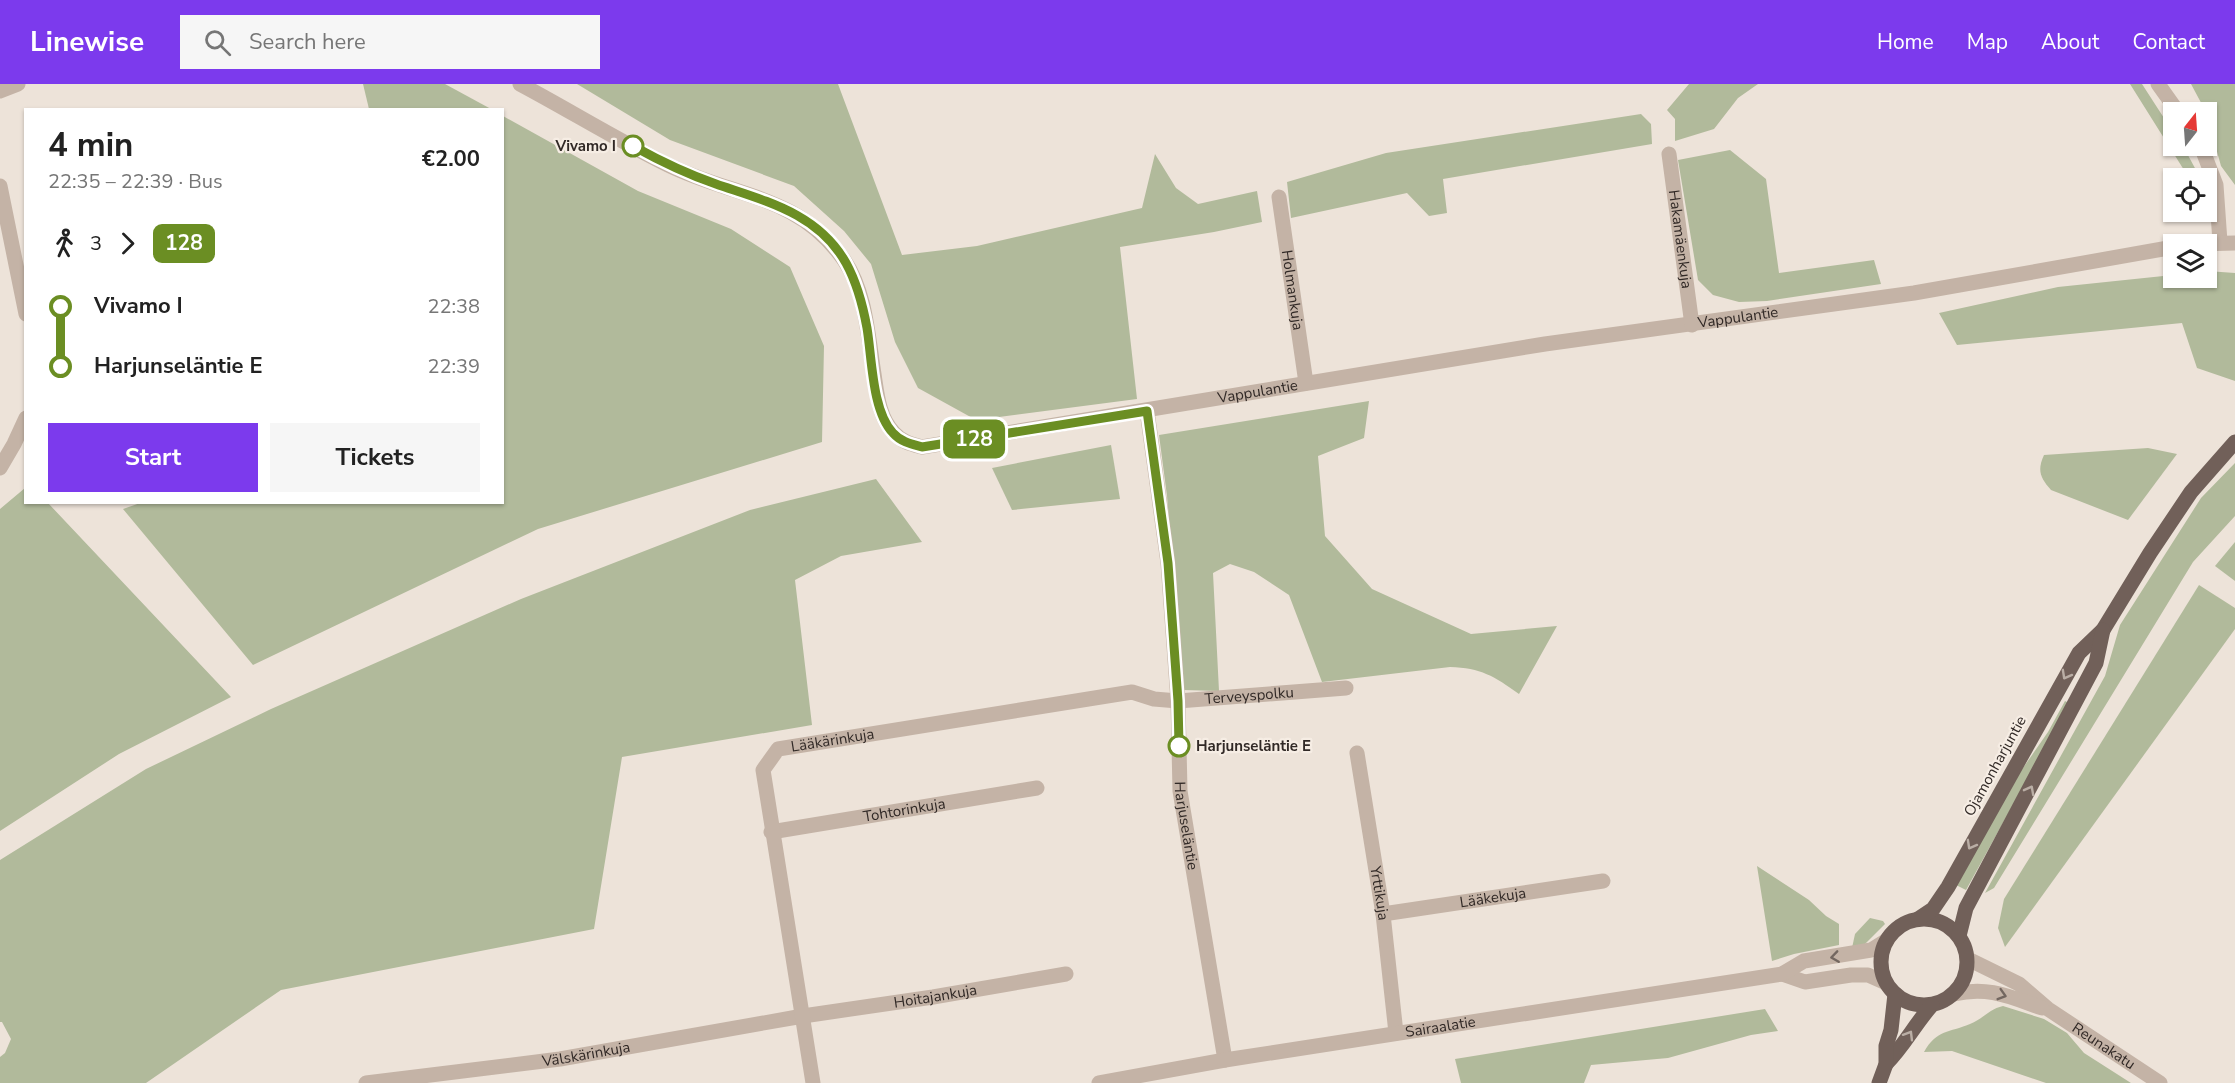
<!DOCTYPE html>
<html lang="en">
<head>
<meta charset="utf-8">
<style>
	:root { --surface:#fff; --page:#f6f6f6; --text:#222; --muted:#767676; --accent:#7c3aed }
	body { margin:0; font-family:"Nunito Sans",sans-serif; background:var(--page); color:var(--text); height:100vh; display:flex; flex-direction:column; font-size:22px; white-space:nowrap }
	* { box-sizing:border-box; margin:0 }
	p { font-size:20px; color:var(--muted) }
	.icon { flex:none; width:33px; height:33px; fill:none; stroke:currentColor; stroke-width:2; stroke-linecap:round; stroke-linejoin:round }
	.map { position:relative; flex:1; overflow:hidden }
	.panel { position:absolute; left:24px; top:24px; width:480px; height:396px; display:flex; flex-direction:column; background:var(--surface); border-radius:0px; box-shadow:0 2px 4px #0004 }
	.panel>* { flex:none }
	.badge { padding:0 12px; border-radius:9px; font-size:21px; line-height:39px }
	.needle { width:39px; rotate:17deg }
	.buttons { position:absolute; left:2163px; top:18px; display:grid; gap:12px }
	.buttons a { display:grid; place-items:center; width:54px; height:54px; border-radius:0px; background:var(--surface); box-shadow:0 2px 4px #0004; font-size:30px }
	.map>.badge { position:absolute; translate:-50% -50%; box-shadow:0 0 0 3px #fff }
	.legs { display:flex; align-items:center; gap:9px; height:66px; padding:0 24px; font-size:20px }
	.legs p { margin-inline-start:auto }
	.overview { display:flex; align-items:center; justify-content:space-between; height:102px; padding:0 24px }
	h1 { font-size:33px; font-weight:700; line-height:45px }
	.button { display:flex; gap:12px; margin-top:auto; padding:12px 24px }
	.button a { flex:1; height:69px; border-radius:0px; background:var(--accent); color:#fff; font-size:24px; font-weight:700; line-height:69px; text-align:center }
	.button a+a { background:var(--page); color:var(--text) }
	ul { padding:0 24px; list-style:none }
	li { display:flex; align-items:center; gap:21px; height:60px; font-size:22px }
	li i { display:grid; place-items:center; width:9px; height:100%; margin:0 8px; background:currentColor }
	li i::after { content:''; width:15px; height:15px; margin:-8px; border:4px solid; border-radius:50%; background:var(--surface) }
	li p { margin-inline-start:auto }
	li:first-child i { background:linear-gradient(#0000 50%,currentColor 0) }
	li:last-child i { background:linear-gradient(currentColor 50%,#0000 0) }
	header { display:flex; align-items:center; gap:36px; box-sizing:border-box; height:84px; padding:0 30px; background:var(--accent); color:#fff }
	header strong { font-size:28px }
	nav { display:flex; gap:33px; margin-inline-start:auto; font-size:21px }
	.search { width:420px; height:54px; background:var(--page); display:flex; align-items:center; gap:15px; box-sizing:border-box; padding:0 21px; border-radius:0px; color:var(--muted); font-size:22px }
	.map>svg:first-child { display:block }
	.green { fill:#b1ba9b }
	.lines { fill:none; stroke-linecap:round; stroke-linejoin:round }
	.minor { stroke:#c4b3a6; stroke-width:15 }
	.major { stroke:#716059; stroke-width:15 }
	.oneway { stroke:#baaea5 }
	.oneway2 { stroke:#736760 }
	.line-1-casing { stroke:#fff; stroke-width:14 }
	.line-1 { stroke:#6b8e23; stroke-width:9 }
	.stop-1-dot { fill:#fff; stroke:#6b8e23; stroke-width:3 }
	.labels { text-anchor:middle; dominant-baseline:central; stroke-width:4.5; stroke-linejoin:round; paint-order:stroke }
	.stop-label { font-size:15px; font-weight:bold; fill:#312926; stroke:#f6ede4; text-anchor:end }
	.street-label { font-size:15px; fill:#312926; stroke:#f6ede4 }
</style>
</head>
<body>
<header>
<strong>Linewise</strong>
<div class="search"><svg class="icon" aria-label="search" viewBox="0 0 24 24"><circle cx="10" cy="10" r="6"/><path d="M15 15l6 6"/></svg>Search here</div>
<nav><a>Home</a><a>Map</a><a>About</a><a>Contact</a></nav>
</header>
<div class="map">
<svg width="2235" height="999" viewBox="0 0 2235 999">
	<rect width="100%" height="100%" fill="#ede3d9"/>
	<!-- green -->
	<g class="green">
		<path d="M363,0H445L491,25H369Z"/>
		<path d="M577,0H838L902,171L977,162L1142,124L1155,70L1176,104L1198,120L1257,107L1262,138L1214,148L1120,163L1137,315L976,336L918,304L895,258L871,180L844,147L794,102L670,56Z"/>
		<path d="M1689,0H1758L1738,14L1714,45L1675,57V35L1667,26Z"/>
		<path d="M2130,0H2142L2173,48L2174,62H2183L2196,86L2198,94H2189Z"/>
		<path d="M2191,0H2235V101L2221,82L2206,28Z"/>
		<path d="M1641,30L1651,40L1652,60L1443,95L1447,129L1429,132L1407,109L1291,134L1287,98L1386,69Z"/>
		<path d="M503,32L638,107L731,145L790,183L824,262L822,358L538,445L253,581L123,425L143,418H502Z"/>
		<path d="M1730,66L1766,95L1779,189L1874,176L1881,200L1767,217L1739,218L1713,211L1698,196L1678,76Z"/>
		<path d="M2207,187L2235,189V297L2197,284L2182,239L1957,261L1939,229L2058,203L2173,191L2174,194H2206Z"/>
		<path d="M1369,317L1364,354L1318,372L1325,452L1372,505L1471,550L1557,542L1519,610C1494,592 1481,584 1450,583L1322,598L1289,511L1254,488L1230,480L1213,489L1219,607L1184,606L1167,412L1159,351Z"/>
		<path d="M1111,361L1120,415L1012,426L992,384Z"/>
		<path d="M2148,364L2177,370L2128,436L2051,406C2040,394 2037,386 2044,371Z"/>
		<path d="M2235,379V432L2193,478L1994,804L1985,809L2105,592L2120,541L2201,414Z"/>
		<path d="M876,395L922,458L841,472L795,496L812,641L622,673L594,845L281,906L146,999H0V973L5,969L11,955L2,938H0V776L146,685L271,625L521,515L750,426Z"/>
		<path d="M25,404L26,418L48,419L231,613L119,670L0,747V425Z"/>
		<path d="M2235,458V497L2215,482Z"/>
		<path d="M2199,501L2235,524V545L2005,863L1998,844L2004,815Z"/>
		<path d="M2065,617L2069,619L1966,806L1956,801L2016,694L2048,648Z"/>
		<path d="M1757,782L1809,816L1826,832L1839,840V861L1794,870L1772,877Z"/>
		<path d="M1870,834L1883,837L1885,840L1865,860L1852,864L1855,850Z"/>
		<path d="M2003,922L2044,935L2067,949L2084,969L2131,999H2046L1952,967L1924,968C1937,945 1949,949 1970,940C1983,935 1989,925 2003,922Z"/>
		<path d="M1765,925L1778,947L1751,951L1668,974L1591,981L1584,999H1461L1455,975Z"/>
	</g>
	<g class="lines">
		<!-- minor -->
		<g class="minor">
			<path id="s1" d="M520,0C569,26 617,56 668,81C733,113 798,110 844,176C866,208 868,253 874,290C877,310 879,334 894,349C902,358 911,360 922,363L1545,260L1914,209L2174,163"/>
			<path d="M2158,0L2178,28"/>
			<path d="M0,7L18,0"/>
			<path d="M2201,62L2216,101L2220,158"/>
			<path id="s2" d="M1669,70L1692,241"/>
			<path d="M0,102L26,230"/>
			<path id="s3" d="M1279,113L1306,299"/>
			<path d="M2197,160L2235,159"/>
			<path id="s4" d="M1147,327L1168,479L1178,617L1180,707L1225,976"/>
			<path d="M0,384L14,360L26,334"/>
			<path id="s5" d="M1357,669L1383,830L1396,949"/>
			<path id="s6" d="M771,748L1037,704"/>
			<path id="s7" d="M1383,830L1603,797"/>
			<path id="s8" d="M1968,875L2019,900L2048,925L2160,999"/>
			<path d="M1782,890L1805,898L1851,891H1868L1886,899"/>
			<path d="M1954,910C1989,902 2010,913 2042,924"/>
			<path id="s9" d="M366,999L560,975L803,932L933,913L1066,890"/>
			<path id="s10" d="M813,999L763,686L778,665L1132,608L1154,615L1178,617L1346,604"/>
			<path id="s11" d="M1099,999L1225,976L1782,890L1804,877L1871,866L1887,856"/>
		</g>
		<!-- major -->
		<g class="major">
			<circle cx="1924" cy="878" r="43"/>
			<path d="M1918,835L1933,825L1948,803L2079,569L2103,546L2150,469L2191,408L2235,358"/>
			<path d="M1959,852L1966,824L2096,579L2103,546"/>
			<path d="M1886,980C1904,962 1915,940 1932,921"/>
			<path d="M1879,999L1886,980V962L1891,946L1895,910"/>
		</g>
	</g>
	<!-- one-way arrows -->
	<defs><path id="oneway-chevron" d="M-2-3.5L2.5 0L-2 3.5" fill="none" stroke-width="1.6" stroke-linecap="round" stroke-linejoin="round" transform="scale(1.5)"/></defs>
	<g class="oneway">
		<use href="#oneway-chevron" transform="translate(2066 591) rotate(119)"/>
		<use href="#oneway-chevron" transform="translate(2030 706) rotate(-62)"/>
		<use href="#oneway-chevron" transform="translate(1971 761) rotate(119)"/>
		<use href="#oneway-chevron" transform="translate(1909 951) rotate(-59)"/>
	</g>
	<g class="oneway2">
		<use href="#oneway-chevron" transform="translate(1835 873) rotate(172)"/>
		<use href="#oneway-chevron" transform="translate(2002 911) rotate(17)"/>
	</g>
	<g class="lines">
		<defs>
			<path id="line-1" d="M633,62C660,77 687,90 716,100C765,117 818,129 846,179C857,199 863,222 867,244C872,274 872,327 893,349C901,358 911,360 922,363L1147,327L1168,479L1178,617L1179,662"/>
		</defs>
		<!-- line-1 casing -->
		<use href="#line-1" class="line-1-casing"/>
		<!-- line-1 -->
		<use href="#line-1" class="line-1"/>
	</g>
	<!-- markers -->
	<g class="stop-1-dot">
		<circle cx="633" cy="62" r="10"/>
		<circle cx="1179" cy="662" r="10"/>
	</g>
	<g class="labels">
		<!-- stop labels -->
		<g class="stop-label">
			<text x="616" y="62">Vivamo I</text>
			<text x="1196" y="662" text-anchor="start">Harjunseläntie E</text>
		</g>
		<!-- street labels -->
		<g class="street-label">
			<text stroke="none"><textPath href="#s2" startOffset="86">Hakamäenkuja</textPath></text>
			<text stroke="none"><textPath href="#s3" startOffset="94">Holmankuja</textPath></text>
			<text stroke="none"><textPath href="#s1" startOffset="1413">Vappulantie</textPath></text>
			<text stroke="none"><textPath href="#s1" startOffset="927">Vappulantie</textPath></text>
			<text stroke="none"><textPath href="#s10" startOffset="820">Terveyspolku</textPath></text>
			<text stroke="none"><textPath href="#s10" startOffset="398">Lääkärinkuja</textPath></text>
			<text transform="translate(1995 682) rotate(-61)">Ojamonharjuntie</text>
			<text stroke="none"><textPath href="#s6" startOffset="135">Tohtorinkuja</textPath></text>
			<text stroke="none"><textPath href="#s4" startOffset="417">Harjuseläntie</textPath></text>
			<text stroke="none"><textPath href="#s5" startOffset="142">Yrttikuja</textPath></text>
			<text stroke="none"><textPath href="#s7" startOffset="111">Lääkekuja</textPath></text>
			<text stroke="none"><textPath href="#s9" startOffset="576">Hoitajankuja</textPath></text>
			<text stroke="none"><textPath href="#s11" startOffset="346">Sairaalatie</textPath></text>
			<text stroke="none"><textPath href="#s8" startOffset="162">Reunakatu</textPath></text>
			<text stroke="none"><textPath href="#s9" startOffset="222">Välskärinkuja</textPath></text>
		</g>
	</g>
</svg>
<div class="buttons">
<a><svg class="needle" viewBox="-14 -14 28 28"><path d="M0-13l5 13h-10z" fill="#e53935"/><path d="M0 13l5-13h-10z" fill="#767676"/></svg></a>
<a><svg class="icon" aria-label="locate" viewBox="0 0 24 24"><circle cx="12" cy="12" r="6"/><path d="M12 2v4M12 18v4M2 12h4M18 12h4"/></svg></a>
<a><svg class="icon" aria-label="layers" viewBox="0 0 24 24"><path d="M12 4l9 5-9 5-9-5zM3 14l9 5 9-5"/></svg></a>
</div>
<b class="badge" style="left:974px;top:355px;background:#6b8e23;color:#fff">128</b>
<section class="panel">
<div class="overview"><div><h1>4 min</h1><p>22:35 – 22:39 · Bus</p></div><b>€2.00</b></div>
<div class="legs"><svg class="icon" aria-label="walk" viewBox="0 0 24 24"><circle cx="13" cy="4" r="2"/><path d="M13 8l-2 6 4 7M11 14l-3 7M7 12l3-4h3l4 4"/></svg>3<svg class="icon" aria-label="forward" viewBox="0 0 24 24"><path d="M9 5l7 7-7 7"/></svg><b class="badge" style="background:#6b8e23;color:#fff">128</b></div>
<ul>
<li><i style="color:#6b8e23"></i><b>Vivamo I</b><p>22:38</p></li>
<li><i style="color:#6b8e23"></i><b>Harjunseläntie E</b><p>22:39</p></li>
</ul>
<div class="button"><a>Start</a><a>Tickets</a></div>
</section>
</div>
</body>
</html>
